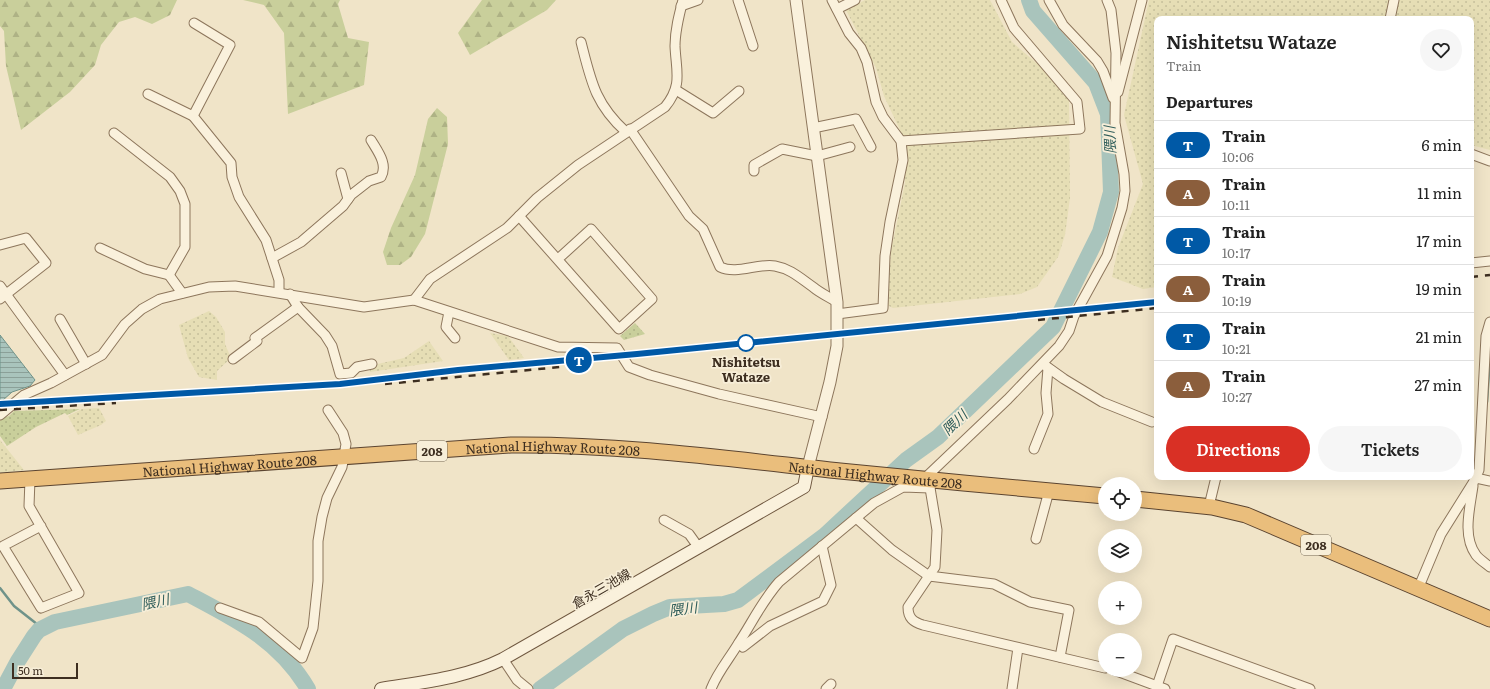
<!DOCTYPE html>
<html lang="en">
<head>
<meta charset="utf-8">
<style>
	:root { --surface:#fff; --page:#f6f6f6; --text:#222; --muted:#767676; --line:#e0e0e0; --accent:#d93025 }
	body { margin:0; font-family:Literata,"Noto Sans JP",serif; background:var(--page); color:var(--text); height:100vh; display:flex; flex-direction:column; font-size:15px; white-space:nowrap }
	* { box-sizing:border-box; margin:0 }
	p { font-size:13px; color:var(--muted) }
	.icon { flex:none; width:22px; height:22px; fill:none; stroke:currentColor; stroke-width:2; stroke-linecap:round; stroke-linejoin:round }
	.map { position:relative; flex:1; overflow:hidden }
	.sheet { position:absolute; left:1154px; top:16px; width:320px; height:464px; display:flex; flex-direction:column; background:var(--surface); border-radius:8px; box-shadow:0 4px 16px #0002 }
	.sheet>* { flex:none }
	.badge { padding:0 8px; border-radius:13px; font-size:14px; line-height:26px }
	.controls { position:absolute; left:1098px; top:477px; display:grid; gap:8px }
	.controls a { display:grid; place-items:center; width:44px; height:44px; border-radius:50%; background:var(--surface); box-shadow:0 4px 16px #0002; font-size:20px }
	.scale { position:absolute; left:12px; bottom:10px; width:66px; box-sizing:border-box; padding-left:4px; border:2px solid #3d2e20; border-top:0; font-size:11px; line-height:14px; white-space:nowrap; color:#3d2e20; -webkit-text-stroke:3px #f7eed8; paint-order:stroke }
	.map>.badge { position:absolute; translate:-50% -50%; box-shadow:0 0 0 2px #fff }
	h2 { padding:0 12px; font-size:15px; line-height:36px }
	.round { display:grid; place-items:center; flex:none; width:42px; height:42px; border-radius:21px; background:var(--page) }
	.headline { display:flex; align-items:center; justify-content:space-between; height:68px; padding:0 12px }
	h1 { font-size:19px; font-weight:600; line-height:30px }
	.primary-button { display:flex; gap:8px; margin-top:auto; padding:8px 12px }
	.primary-button a { flex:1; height:46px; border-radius:24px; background:var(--accent); color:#fff; font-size:16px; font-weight:600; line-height:46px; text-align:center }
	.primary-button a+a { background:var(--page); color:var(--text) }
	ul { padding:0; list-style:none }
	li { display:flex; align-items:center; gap:12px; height:48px; padding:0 12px; border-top:1px solid var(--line) }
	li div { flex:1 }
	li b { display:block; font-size:15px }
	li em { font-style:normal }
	li .badge { min-width:44px; font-weight:700; text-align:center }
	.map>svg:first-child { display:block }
	.farmland { fill:url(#farmland-dots) }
	.green { fill:url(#green-dots) }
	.forest { fill:url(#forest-firs) }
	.water { fill:url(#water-rules); stroke:#6f938a }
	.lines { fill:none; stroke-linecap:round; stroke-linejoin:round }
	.stream { stroke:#6f938a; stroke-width:2.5 }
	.river { stroke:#a9c4bc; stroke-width:16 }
	.minor-casing { stroke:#8d765c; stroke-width:11 }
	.tertiary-casing { stroke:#8d765c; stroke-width:13 }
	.secondary-casing { stroke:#6f573f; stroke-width:14 }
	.trunk-casing { stroke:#5b4430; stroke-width:17 }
	.minor { stroke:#faf1dc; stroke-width:9 }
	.tertiary { stroke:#faf1dc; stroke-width:11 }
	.secondary { stroke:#faf1dc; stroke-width:12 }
	.trunk { stroke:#eabe7c; stroke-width:15 }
	.rail { stroke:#3d2e20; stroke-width:2.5; stroke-dasharray:7 7; stroke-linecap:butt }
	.line-casing { stroke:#fff; stroke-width:9 }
	.line { stroke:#0059a6; stroke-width:6 }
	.stop-dot { fill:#fff; stroke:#0059a6; stroke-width:2 }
	.labels { text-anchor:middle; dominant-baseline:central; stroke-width:3.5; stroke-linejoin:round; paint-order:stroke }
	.shield { fill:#f7eed8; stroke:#756857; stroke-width:1 }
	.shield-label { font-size:12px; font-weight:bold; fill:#3d2e20 }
	.stop-label { font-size:13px; font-weight:bold; fill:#3d2e20; stroke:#f7eed8 }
	.street-label { font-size:13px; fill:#3d2e20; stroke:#f7eed8 }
	.water-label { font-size:14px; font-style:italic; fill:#2f5d5a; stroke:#f7eed8 }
</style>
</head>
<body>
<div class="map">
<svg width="1490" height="689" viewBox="0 0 1490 689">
	<defs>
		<pattern id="farmland-dots" width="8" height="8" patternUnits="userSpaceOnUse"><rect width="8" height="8" fill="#e6deb5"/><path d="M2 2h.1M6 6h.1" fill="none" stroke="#c6bf9b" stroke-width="1.8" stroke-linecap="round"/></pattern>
		<pattern id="green-dots" width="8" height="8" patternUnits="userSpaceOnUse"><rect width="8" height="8" fill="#c9cf9b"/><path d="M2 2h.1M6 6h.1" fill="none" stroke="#aeb285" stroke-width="1.8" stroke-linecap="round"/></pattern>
		<pattern id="forest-firs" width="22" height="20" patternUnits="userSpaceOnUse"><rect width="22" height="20" fill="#c9cf9b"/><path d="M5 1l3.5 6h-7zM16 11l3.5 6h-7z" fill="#aeb285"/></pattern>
		<pattern id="water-rules" width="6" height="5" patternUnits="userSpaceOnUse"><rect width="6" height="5" fill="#a9c4bc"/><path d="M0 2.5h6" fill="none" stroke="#8ba098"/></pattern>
	</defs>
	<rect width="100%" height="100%" fill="#f0e4c8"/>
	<!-- farmland -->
	<g class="farmland">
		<path d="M865,0H990L1012,42L1055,79L1069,101L1070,198L1065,235L1058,257L1037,287L1020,294L893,308L887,305L891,251L905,183L904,150L900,130L884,96L876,68L846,10Z"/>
		<path d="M1149,0H1490V150L1471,145V19H1157V287L1143,289L1112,277L1118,248L1143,184L1124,115Z"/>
		<path d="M209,311L216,317L225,332V344L231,358L217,371V380L199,377L188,358L179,325Z"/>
		<path d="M490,333L508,336L524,358L509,360Z"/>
		<path d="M429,341L443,361L370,372L369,366L404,358Z"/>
		<path d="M99,408L106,421L101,425L78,435L68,416L82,409Z"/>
		<path d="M0,440L24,470L0,473Z"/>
	</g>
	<!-- green -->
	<g class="green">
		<path d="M635,323L645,334L624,340L620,336Z"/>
		<path d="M80,409L67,415L65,413L36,427L7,446L0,436V419L9,416L14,411Z"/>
	</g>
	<!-- forest -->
	<g class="forest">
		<path d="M0,0H177L170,15L152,24L135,17L119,22L101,45L95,65L70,92L21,130L6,66L4,31L0,26Z"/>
		<path d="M243,0H340L338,4L348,38L369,42L364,85L288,114L284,33L264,5Z"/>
		<path d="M482,0H556L547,10L470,55L458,33Z"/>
		<path d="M437,108L447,117L448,144L425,234L411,257L400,265H387L383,252L391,228L415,175L428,119Z"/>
	</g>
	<!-- water -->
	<path class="water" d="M0,335L35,380L30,386L12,392L2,401H0Z"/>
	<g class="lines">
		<!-- stream -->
		<g class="stream">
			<path d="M1487,402L1490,356"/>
			<path d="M0,588L14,606L42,628"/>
		</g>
		<!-- river -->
		<g class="river">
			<path d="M3,689L18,661L34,636L39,630L55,622L188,594C237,620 279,640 308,689"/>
			<path d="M540,689L623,629L653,614L670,607L724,604L738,600L824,536L906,460L938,437L1053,327L1100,232L1111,192L1108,114L1096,83L1033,11L1029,0"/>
		</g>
		<defs>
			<g id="minor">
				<path d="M738,0L753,46"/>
				<path d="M832,0L849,33L861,48L867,62L876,102L883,117L901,141L903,160L890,222L885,256L883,308L837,314"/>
				<path d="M1049,0L1063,25L1097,61L1103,71L1113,98"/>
				<path d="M681,6L698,0"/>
				<path d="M837,9L855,0"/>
				<path d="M1390,19L1394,0"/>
				<path d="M581,42C591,81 595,104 626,132"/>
				<path d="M676,90L713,113L739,91"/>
				<path d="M1118,92L1142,0"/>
				<path d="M148,94L193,116L231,163L232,177L239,197L266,240L279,280V292"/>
				<path d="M193,116L230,45L194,23"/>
				<path d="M813,128L856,119L871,147"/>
				<path d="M630,129L689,216L703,229L720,267C737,275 757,263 775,266C791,269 800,278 813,287C820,293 829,297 837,302"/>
				<path d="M901,141L1080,129L1077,102L1014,28L1001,0"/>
				<path d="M1471,154L1490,161"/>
				<path d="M754,171V165L782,149L817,156L850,147"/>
				<path d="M341,173L348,199"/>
				<path d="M519,216L619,329L652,299L591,229L558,259"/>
				<path d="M0,245L26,238L46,263L0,299"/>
				<path d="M100,248L145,269L169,275L185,247V204L180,191L170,177L114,133"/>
				<path d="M272,258L301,242L343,206L351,195L369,181L381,177C388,164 378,152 371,140"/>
				<path d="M1471,263L1490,261"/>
				<path d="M169,275L182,293"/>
				<path d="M0,286L65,375"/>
				<path d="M290,294L298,307L325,335L332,346L340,374L351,373L357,367L372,364"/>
				<path d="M414,300L430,279L507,228L537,198L578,165L665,107C683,85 676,71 675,46C675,30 679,15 683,0"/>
				<path d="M449,312L446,327L455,338"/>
				<path d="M60,319L86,364"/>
				<path d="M233,359L257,341L255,338L298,307"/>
				<path d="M1043,364L1064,379L1102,402L1152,422"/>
				<path d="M0,415L24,395L51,383L102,355L125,324L142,309L160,299L209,287L235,286L364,307L414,300L558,347L617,348L629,367L650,375L719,394L822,417"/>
				<path d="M1034,449L1048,414L1046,393L1048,368"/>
				<path d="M1476,478L1490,481"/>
				<path d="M30,479L29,506L79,593L41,608L3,546L41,526"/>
				<path d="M924,479L1008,399L1059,346L1069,331L1074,316L1107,256L1122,208L1125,191L1124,174L1115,123L1116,53L1111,10L1107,0"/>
				<path d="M931,480L930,488L937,530L935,567L908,607C908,618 913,622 923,625L1105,668"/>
				<path d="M1473,486C1470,508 1462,536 1476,555C1479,559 1485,563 1490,567"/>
				<path d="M1209,506L1216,477"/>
				<path d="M856,518L892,550L929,576L994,584L1030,602L1069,610L1060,657"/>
				<path d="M664,520L689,534L699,548"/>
				<path d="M1036,539L1049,491"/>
				<path d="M1418,589L1441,534L1473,483L1479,470L1486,336L1490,322"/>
				<path d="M220,608L259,622L302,658L313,628L318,581V541L322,517L327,498L342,467L346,444L343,433L328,410"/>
				<path d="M739,643L743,647L770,626L823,601L831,585L822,546"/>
				<path d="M503,659L517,680L528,689"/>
				<path d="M1114,670L1165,689"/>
				<path d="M1157,686L1173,639L1310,689"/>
				<path d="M711,689C717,673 729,659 738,644C752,623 762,601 779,582L874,503L903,487L930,488"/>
				<path d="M826,689L831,684"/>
				<path d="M1012,689L1018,648"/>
			</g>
			<path id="tertiary" d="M796,0L837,302V346L830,382L808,467"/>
			<path id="secondary" d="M381,689C423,682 465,678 503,659L804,487L808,467"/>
			<g id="trunk">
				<path id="s1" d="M0,481L511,445C621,444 730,459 840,471C928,480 1017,488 1105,496"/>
				<path d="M1135,499L1212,507L1246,515L1490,619"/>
			</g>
		</defs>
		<!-- minor casing -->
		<use href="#minor" class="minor-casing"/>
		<!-- tertiary casing -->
		<use href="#tertiary" class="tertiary-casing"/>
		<!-- secondary casing -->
		<use href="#secondary" class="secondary-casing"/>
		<!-- trunk casing -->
		<use href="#trunk" class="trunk-casing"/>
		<!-- minor -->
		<use href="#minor" class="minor"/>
		<!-- tertiary -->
		<use href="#tertiary" class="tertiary"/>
		<!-- secondary -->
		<use href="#secondary" class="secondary"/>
		<!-- trunk -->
		<use href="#trunk" class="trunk"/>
		<!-- rail -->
		<g class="rail">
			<path d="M1471,277L1490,275"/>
			<path d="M1038,320L1157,308"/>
			<path d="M385,384L560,367"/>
			<path d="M0,404L339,384L458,370L622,356L1157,302"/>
			<path d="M0,410L116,403"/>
		</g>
	</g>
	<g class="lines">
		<defs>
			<path id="line" d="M0,404L340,384L458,370L637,354L1157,302"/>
		</defs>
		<!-- line casing -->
		<use href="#line" class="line-casing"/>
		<!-- line -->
		<use href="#line" class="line"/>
	</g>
	<!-- markers -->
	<circle class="stop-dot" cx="746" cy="343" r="8"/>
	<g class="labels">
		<!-- shield labels -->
		<g class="shield">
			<rect x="417" y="441" width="30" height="20" rx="3"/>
			<rect x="1301" y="535" width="30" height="20" rx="3"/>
		</g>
		<g class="shield-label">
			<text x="432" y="451">208</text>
			<text x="1316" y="545">208</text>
		</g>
		<!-- stop labels -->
		<g class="stop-label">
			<text x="746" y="361">Nishitetsu<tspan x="746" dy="15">Wataze</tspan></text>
		</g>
		<!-- street labels -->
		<g class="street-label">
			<text stroke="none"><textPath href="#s1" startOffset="554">National Highway Route 208</textPath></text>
			<text stroke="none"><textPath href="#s1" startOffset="230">National Highway Route 208</textPath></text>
			<text stroke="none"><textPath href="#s1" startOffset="878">National Highway Route 208</textPath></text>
			<text transform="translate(601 588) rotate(-30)">倉永三池線</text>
		</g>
		<!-- water labels -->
		<g class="water-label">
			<text transform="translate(1109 140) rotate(-92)">隈川</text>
			<text transform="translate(954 422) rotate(-44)">隈川</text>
			<text transform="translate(155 601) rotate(-12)">隈川</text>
			<text transform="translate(683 608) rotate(-7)">隈川</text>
		</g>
	</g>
</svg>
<div class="controls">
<a><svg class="icon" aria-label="locate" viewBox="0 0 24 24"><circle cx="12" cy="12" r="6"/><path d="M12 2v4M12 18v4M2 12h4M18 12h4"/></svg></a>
<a><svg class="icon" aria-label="layers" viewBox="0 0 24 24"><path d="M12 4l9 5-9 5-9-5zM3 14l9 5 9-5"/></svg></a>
<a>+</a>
<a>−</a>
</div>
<div class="scale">50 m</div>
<b class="badge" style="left:579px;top:360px;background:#0059a6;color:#fff">T</b>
<section class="sheet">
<div class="headline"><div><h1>Nishitetsu Wataze</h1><p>Train</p></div><a class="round"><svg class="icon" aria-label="heart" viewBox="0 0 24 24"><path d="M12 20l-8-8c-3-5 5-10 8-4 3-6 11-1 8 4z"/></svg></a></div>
<h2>Departures</h2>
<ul>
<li><span class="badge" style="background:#0059a6;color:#fff">T</span><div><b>Train</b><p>10:06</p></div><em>6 min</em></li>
<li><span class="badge" style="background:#8b5e3c;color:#fff">A</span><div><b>Train</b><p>10:11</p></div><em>11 min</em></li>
<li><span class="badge" style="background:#0059a6;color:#fff">T</span><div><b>Train</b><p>10:17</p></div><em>17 min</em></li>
<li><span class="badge" style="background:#8b5e3c;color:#fff">A</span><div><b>Train</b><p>10:19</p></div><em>19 min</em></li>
<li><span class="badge" style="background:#0059a6;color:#fff">T</span><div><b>Train</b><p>10:21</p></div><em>21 min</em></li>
<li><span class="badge" style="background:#8b5e3c;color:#fff">A</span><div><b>Train</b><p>10:27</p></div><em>27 min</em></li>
</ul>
<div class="primary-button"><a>Directions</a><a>Tickets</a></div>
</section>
</div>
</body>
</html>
